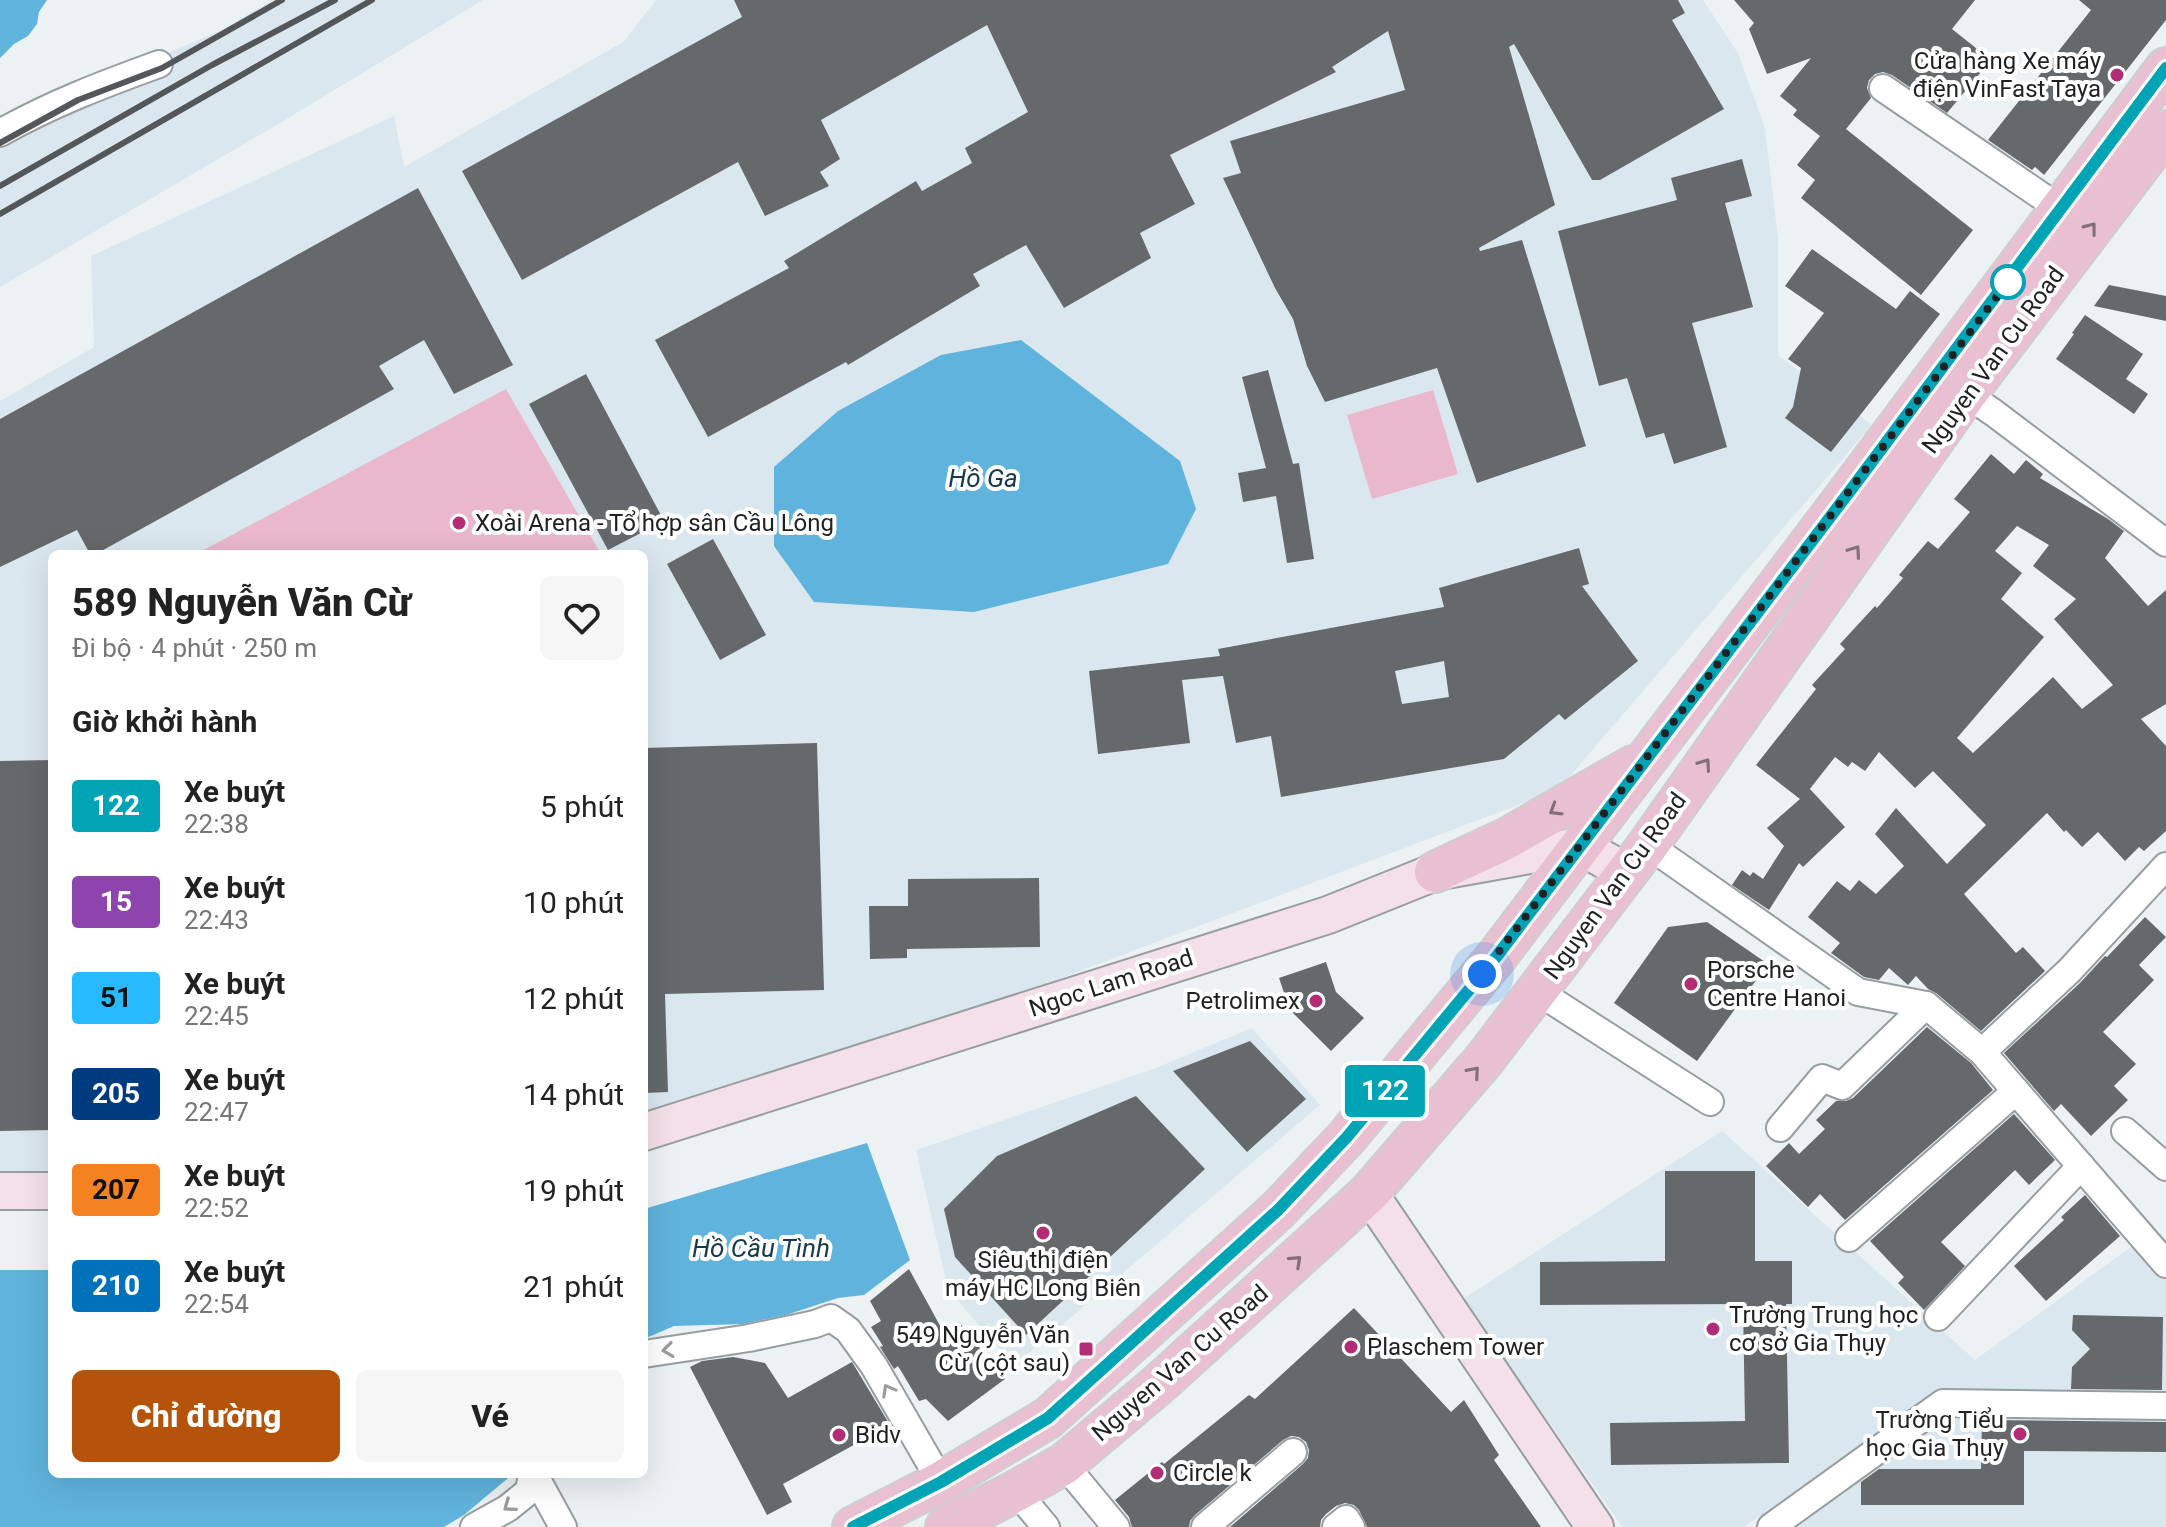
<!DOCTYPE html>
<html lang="vi">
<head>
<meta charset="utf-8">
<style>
	:root { --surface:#fff; --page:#f6f6f6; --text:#222; --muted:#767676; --accent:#b45309 }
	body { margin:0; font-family:Roboto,sans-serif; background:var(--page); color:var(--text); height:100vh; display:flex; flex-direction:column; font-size:30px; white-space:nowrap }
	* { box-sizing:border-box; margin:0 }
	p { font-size:26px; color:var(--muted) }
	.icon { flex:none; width:44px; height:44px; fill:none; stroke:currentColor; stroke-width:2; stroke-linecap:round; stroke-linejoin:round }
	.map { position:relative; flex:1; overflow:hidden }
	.details { position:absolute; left:48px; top:550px; width:600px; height:928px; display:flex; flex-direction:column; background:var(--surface); border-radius:12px; box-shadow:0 8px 32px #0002 }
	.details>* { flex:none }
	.badge { padding:0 16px; border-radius:6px; font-size:28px; line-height:52px }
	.you { position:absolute; width:40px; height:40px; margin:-20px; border:6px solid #fff; border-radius:50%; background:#1a73e8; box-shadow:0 0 0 12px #1a73e833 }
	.map>.badge { position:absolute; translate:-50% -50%; box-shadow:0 0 0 4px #fff }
	h2 { padding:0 24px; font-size:30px; line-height:72px }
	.round { display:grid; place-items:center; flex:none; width:84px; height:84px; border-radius:12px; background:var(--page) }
	.head { display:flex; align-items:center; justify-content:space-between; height:136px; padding:0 24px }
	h1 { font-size:38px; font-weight:800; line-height:60px }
	.button { display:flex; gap:16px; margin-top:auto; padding:16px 24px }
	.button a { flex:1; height:92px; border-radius:12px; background:var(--accent); color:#fff; font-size:32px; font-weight:800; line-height:92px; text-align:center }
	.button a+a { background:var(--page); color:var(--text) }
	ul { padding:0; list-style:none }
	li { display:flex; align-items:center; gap:24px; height:96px; padding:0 24px }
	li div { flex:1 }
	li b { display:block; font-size:30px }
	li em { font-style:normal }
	li .badge { min-width:88px; font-weight:700; text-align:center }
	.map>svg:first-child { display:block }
	.built { fill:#dbe7ef }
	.green { fill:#e9b8cc }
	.water { fill:#60b3dc }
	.building { fill:#65696c; fill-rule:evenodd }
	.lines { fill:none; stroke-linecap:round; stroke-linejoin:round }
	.street-casing { stroke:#989d9f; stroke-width:30 }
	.secondary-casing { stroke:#989d9f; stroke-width:40 }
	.primary-casing { stroke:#cecece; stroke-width:44 }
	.street { stroke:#fff; stroke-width:26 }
	.secondary { stroke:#f4e0e8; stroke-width:36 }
	.primary { stroke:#e9c0d1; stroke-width:40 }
	.rail { stroke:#545759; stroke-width:6 }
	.oneway { stroke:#847079 }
	.oneway2 { stroke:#9a9b9b }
	.line-casing { stroke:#fff; stroke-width:18 }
	.line { stroke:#00a4b4; stroke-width:12 }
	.walk { stroke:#1e2021; stroke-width:8; stroke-dasharray:0 14.4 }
	.poi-dot { fill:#b22d75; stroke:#fff; stroke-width:3 }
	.stop-dot { fill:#fff; stroke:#00a4b4; stroke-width:4 }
	.labels { text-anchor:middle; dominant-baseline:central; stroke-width:8; stroke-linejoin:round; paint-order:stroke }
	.poi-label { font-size:24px; fill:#1e2021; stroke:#fff; text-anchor:start }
	.street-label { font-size:24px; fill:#1e2021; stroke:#fff }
	.water-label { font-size:26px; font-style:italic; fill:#143a4b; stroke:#fff }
</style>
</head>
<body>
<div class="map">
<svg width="2166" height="1527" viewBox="0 0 2166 1527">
	<rect width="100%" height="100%" fill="#ecf2f4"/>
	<!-- built -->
	<g class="built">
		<path d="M272,0H483L275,126L0,287V128L32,111L224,29Z"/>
		<path d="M656,0H1703L1738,53L1765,128L1778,238V355L1872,425L1558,790L644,1136V554H52V1189H0V401L94,347L91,256L394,116L404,167L623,42Z"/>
		<path d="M1252,1028L1320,1105L1014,1366L948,1289L916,1150L1153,1069Z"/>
		<path d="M1722,1131L1975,1360L2139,1241L2166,1275V1527H1786L1773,1507L1744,1527H1622L1463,1299Z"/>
	</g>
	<!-- green -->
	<g class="green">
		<path d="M506,389L601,554H196Z"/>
		<path d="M1433,390L1458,474L1372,499L1347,415Z"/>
	</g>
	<!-- water -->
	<g class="water">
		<path d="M0,0H47L39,12L37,24L28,36L14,44L0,58Z"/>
		<path d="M1021,340L1180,461L1196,509L1168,564L974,612L814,602L774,546V467L838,411L941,355Z"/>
		<path d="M867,1143L910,1260L864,1295L838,1298L786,1315L743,1324L674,1326L644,1339V1209Z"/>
		<path d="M0,1270H52V1474H513L464,1515L444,1527H0Z"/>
	</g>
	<!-- building -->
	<g class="building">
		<path d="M734,0H1678L1685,13L1672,20L1724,109L1600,180H1592L1514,44L1509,47L1555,205L1479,248L1480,251L1522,240L1586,446L1477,483L1437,368L1325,402L1307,366L1293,319L1275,288L1223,178L1241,173L1230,141L1405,90L1388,31L1332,67L1336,72L1170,155L1195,204L1140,233L1151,258L1064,308L1026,245L973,274L980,286L848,365L846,362L708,437L655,340L789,268L784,261L916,181L922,191L972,163L965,148L1028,112L987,25L821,120L840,159L820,172L829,186L765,216L738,162L522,280L462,171L742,17Z"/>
		<path d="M1734,0H1975L1952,29L1991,60L1947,113L1892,75L1883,72L1875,74L1869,80L1867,88L1871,98L1846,129L1973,230L1921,295L1801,198L1815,180L1797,165L1820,136L1793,115L1797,110L1780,96L1811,58L1767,74L1749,29L1754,23Z"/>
		<path d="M2079,0H2166V20L2044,175L2035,167L2032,170L1988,140L2091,10Z"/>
		<path d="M1742,159L1752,196L1725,203L1753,307L1692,323L1727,447L1674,464L1664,433L1646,438L1627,378L1599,386L1558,231L1677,200L1671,178Z"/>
		<path d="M418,188L513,365L454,394L424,340L379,366L394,389L96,554H90L77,530L0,567V419Z"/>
		<path d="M1812,249L1896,309L1910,291L1940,314L1831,452L1785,418L1793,407L1801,368L1788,359L1824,313L1785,286Z"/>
		<path d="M2109,285L2166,296V321L2094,306Z"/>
		<path d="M2085,315L2143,354L2126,379L2148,394L2134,414L2056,359L2074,334L2072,333Z"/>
		<path d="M1268,370L1293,464L1299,463L1314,559L1287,563L1276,496L1243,502L1238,473L1266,468L1242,377Z"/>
		<path d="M586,374L664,521L608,550L529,404Z"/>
		<path d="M1991,454L2014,474L2026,460L2043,474L2040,478L2108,519L2124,531L2105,558L2148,606L2166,590V704L2141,719L2166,746V831L2144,851L2139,847L2125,861L2098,832L2082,847L2066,830L2064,832L2047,813L1964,894L2016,953L2023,947L2045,971L1981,1031L1936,993L1928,989L1916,976L1908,985L1889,968L1879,980L1864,977L1831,953L1840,943L1808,917L1837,881L1850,891L1859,880L1876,894L1904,866L1875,834L1896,808L1947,864L1986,825L1933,771L1915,788L1879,752L1865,771L1852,762L1848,767L1835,757L1809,790L1810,789L1845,827L1803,867L1799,863L1769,910L1732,885L1742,870L1750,876L1753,872L1763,879L1784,846L1767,828L1800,799L1756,765L1816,689L1812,685L1845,649L1840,644L1875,606L1877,608L1903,578L1899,575L1928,541L1938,549L1970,512L1954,499ZM2017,526L2049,545L2033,566L2076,599L2054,619L2113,685L2082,709L2053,677L1973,753L1957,738L2044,637L2001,599L2022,573L1995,551Z"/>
		<path d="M713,539L766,635L720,660L667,564Z"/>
		<path d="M1579,548L1589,584L1582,586L1638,661L1565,720L1559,714L1504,759L1281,797L1271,736L1236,743L1223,676L1182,680L1190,743L1098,754L1089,671L1220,656L1218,649L1444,607L1439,588ZM1444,661L1449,697L1402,704L1395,671Z"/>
		<path d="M817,743L824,990L665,994L668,1092L644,1093V748Z"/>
		<path d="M52,760V1130L0,1131V761Z"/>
		<path d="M1039,878L1040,947L907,949V958L870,959L869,906H908V879Z"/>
		<path d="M2145,917L2166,937L2139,965L2154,980L2103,1032L2136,1064L2114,1086L2128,1100L2091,1136L2061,1104L2054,1111L2004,1053L2080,983L2105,956L2107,957Z"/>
		<path d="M1707,922L1768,964L1697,1061L1614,1003L1668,927Z"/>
		<path d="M1326,962L1336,992L1364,1018L1331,1051L1290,1010L1279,978Z"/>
		<path d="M1927,1027L1971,1063L1993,1090L1845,1220L1820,1194L1808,1207L1766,1166L1789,1143L1799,1154L1825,1129L1816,1120L1836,1101H1846L1853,1098Z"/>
		<path d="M1250,1041L1306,1099L1247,1152L1173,1071Z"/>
		<path d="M1136,1096L1205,1169L1026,1335L955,1257L944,1209L997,1156Z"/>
		<path d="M2014,1114L2055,1160L2029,1185L2015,1170L1941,1242L1965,1266L1924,1310L1898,1283L1904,1277L1870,1241Z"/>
		<path d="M1665,1171H1755V1261H1792V1304H1786L1789,1463L1611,1465L1610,1423L1745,1421L1743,1304L1540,1305V1262L1665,1261Z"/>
		<path d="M2085,1195L2120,1236L2046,1301L2014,1266L2064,1220L2061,1217Z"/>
		<path d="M909,1269L944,1333L959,1322L1005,1379L948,1421L926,1399L919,1401L898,1366L894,1369L880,1347L883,1346L871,1327L881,1321L870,1301Z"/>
		<path d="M1354,1308L1451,1412L1464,1400L1499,1455L1494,1460L1541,1527H1367L1359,1510L1354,1505L1345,1503L1336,1506L1326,1514L1321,1520L1320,1527H1230L1303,1464L1308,1458L1309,1450L1306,1442L1299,1437L1291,1436L1283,1440L1195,1515L1190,1521L1189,1527H1132L1129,1517L1115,1500L1162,1462L1164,1464L1249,1395L1255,1399Z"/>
		<path d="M2073,1315L2163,1317L2162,1390L2071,1389L2072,1367L2090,1349L2072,1330Z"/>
		<path d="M733,1357L765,1363L788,1398L852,1362L890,1425L783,1484L792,1502L767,1515L690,1367L702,1361Z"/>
		<path d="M1982,1420L2166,1422V1452L2024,1451V1505H1861V1482L1879,1469H1981Z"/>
	</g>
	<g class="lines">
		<defs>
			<g id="street">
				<path d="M1883,88L2062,210"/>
				<path d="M0,133C51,104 104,84 159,64"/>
				<path d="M1966,394L1994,413L2166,543"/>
				<path d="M1648,845L1858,992L1926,1005L1982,1052L2166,1264"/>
				<path d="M1537,991L1710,1102"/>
				<path d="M1982,1052L2069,971L2166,866"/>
				<path d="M1780,1128L1822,1078L1842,1086L1926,1005"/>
				<path d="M2125,1131L2166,1167"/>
				<path d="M1849,1238L2016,1091"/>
				<path d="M1938,1317L2081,1166"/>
				<path d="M644,1354L749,1338L815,1324L831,1318L848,1330L874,1366L941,1482"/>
				<path d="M1064,1464L1116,1527"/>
				<path d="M534,1474L563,1527"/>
				<path d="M1016,1491L1046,1527"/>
				<path d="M474,1527L508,1508L529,1491L532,1474"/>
				<path d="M1205,1527L1293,1452"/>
				<path d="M1336,1527L1346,1519L1351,1527"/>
				<path d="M1771,1527L1943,1403L2166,1406"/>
			</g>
			<g id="secondary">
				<path d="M644,1132L1328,915L1435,872L1580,846L1626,872"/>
				<path d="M0,1191H52"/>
				<path d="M1369,1193L1595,1527"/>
			</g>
			<g id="primary">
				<path d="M1435,872L1506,839L1633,766"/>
				<path d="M853,1527L941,1482L1048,1418L1278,1210L1347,1137L1497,956L1834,512L2166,68"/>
				<path d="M946,1527L1016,1491L1064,1464L1160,1383L1369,1193L1484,1060L1648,845L1966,394L2166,131"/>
			</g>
		</defs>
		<!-- street casing -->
		<use href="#street" class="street-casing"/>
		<!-- secondary casing -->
		<use href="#secondary" class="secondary-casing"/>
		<!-- primary casing -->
		<use href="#primary" class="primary-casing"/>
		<!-- street -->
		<use href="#street" class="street"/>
		<!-- secondary -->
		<use href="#secondary" class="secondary"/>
		<!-- primary -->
		<use href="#primary" class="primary"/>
		<!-- rail -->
		<g class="rail">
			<path d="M0,143L78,100L162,68L282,0"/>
			<path d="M0,186L212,65L335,0"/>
			<path d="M0,214L372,0"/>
		</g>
	</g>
	<!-- one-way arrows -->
	<defs><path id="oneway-chevron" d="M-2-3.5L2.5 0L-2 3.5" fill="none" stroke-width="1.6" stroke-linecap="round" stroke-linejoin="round" transform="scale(2)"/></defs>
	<g class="oneway">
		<use href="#oneway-chevron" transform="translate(2091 228) rotate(-52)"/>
		<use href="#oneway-chevron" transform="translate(1855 551) rotate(-55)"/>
		<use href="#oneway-chevron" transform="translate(1705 764) rotate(-55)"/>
		<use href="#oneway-chevron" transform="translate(1555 810) rotate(148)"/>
		<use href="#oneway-chevron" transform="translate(1474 1072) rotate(-49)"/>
		<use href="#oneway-chevron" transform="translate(1296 1261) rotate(-43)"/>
	</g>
	<g class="oneway2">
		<use href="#oneway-chevron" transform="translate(668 1350) rotate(172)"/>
		<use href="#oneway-chevron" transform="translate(888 1390) rotate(-119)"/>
		<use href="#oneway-chevron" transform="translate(509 1506) rotate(144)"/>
	</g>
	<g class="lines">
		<defs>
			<path id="line" d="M853,1527L941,1482L1048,1418L1278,1210L1347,1137L1497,956L1853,487L2166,68"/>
		</defs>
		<!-- line casing -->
		<use href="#line" class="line-casing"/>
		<!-- line -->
		<use href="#line" class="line"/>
		<!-- walk -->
		<path class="walk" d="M1482,974L2008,282"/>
	</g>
	<!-- markers -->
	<g class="poi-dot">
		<circle cx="2117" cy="75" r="8"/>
		<circle cx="459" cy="523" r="8"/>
		<circle cx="1691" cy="984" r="8"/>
		<circle cx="1316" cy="1001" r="8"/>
		<circle cx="1043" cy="1233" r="8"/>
		<circle cx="1713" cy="1329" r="8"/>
		<circle cx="1351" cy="1347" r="8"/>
		<rect x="1078" y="1341" width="16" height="16" rx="4"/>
		<circle cx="2020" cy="1434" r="8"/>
		<circle cx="839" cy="1435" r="8"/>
		<circle cx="1157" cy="1473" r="8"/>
	</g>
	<circle class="stop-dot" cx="2008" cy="282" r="16"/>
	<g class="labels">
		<!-- poi labels -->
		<g class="poi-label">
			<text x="2101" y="61" text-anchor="end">Cửa hàng Xe máy<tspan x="2101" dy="28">điện VinFast Taya</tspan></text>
			<text x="475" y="523">Xoài Arena - Tổ hợp sân Cầu Lông</text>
			<text x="1707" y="970">Porsche<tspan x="1707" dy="28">Centre Hanoi</tspan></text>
			<text x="1300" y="1001" text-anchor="end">Petrolimex</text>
			<text x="1043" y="1260" text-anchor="middle">Siêu thị điện<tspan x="1043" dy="28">máy HC Long Biên</tspan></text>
			<text x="1729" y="1315">Trường Trung học<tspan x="1729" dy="28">cơ sở Gia Thụy</tspan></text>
			<text x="1070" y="1335" text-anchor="end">549 Nguyễn Văn<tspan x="1070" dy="28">Cừ (cột sau)</tspan></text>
			<text x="1367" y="1347">Plaschem Tower</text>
			<text x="2004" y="1420" text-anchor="end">Trường Tiểu<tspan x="2004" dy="28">học Gia Thụy</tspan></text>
			<text x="855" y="1435">Bidv</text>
			<text x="1173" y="1473">Circle k</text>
		</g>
		<!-- street labels -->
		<g class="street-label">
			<text transform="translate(1993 360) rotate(-54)">Nguyen Van Cu Road</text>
			<text transform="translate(1615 886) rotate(-54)">Nguyen Van Cu Road</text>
			<text transform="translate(1111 983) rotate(-18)">Ngoc Lam Road</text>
			<text transform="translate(1180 1363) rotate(-41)">Nguyen Van Cu Road</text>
		</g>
		<!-- water labels -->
		<g class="water-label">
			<text x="983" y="478">Hồ Ga</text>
			<text x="761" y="1248">Hồ Cầu Tình</text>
		</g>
	</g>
</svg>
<div class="you" style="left:1482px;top:974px"></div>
<b class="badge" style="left:1385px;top:1091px;background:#00a4b4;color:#fff">122</b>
<section class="details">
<div class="head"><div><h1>589 Nguyễn Văn Cừ</h1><p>Đi bộ · 4 phút · 250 m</p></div><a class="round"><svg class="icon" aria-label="heart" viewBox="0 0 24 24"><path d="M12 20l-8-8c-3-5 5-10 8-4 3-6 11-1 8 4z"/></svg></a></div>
<h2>Giờ khởi hành</h2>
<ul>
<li><span class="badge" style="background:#00a4b4;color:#fff">122</span><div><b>Xe buýt</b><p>22:38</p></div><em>5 phút</em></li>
<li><span class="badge" style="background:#8e44ad;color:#fff">15</span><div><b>Xe buýt</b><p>22:43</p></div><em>10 phút</em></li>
<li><span class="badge" style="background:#27baff;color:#111">51</span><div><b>Xe buýt</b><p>22:45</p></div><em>12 phút</em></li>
<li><span class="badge" style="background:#003b80;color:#fff">205</span><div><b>Xe buýt</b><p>22:47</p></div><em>14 phút</em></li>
<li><span class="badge" style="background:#f58220;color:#111">207</span><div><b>Xe buýt</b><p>22:52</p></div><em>19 phút</em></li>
<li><span class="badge" style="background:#0072bc;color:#fff">210</span><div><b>Xe buýt</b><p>22:54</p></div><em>21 phút</em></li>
</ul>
<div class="button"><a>Chỉ đường</a><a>Vé</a></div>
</section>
</div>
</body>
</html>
